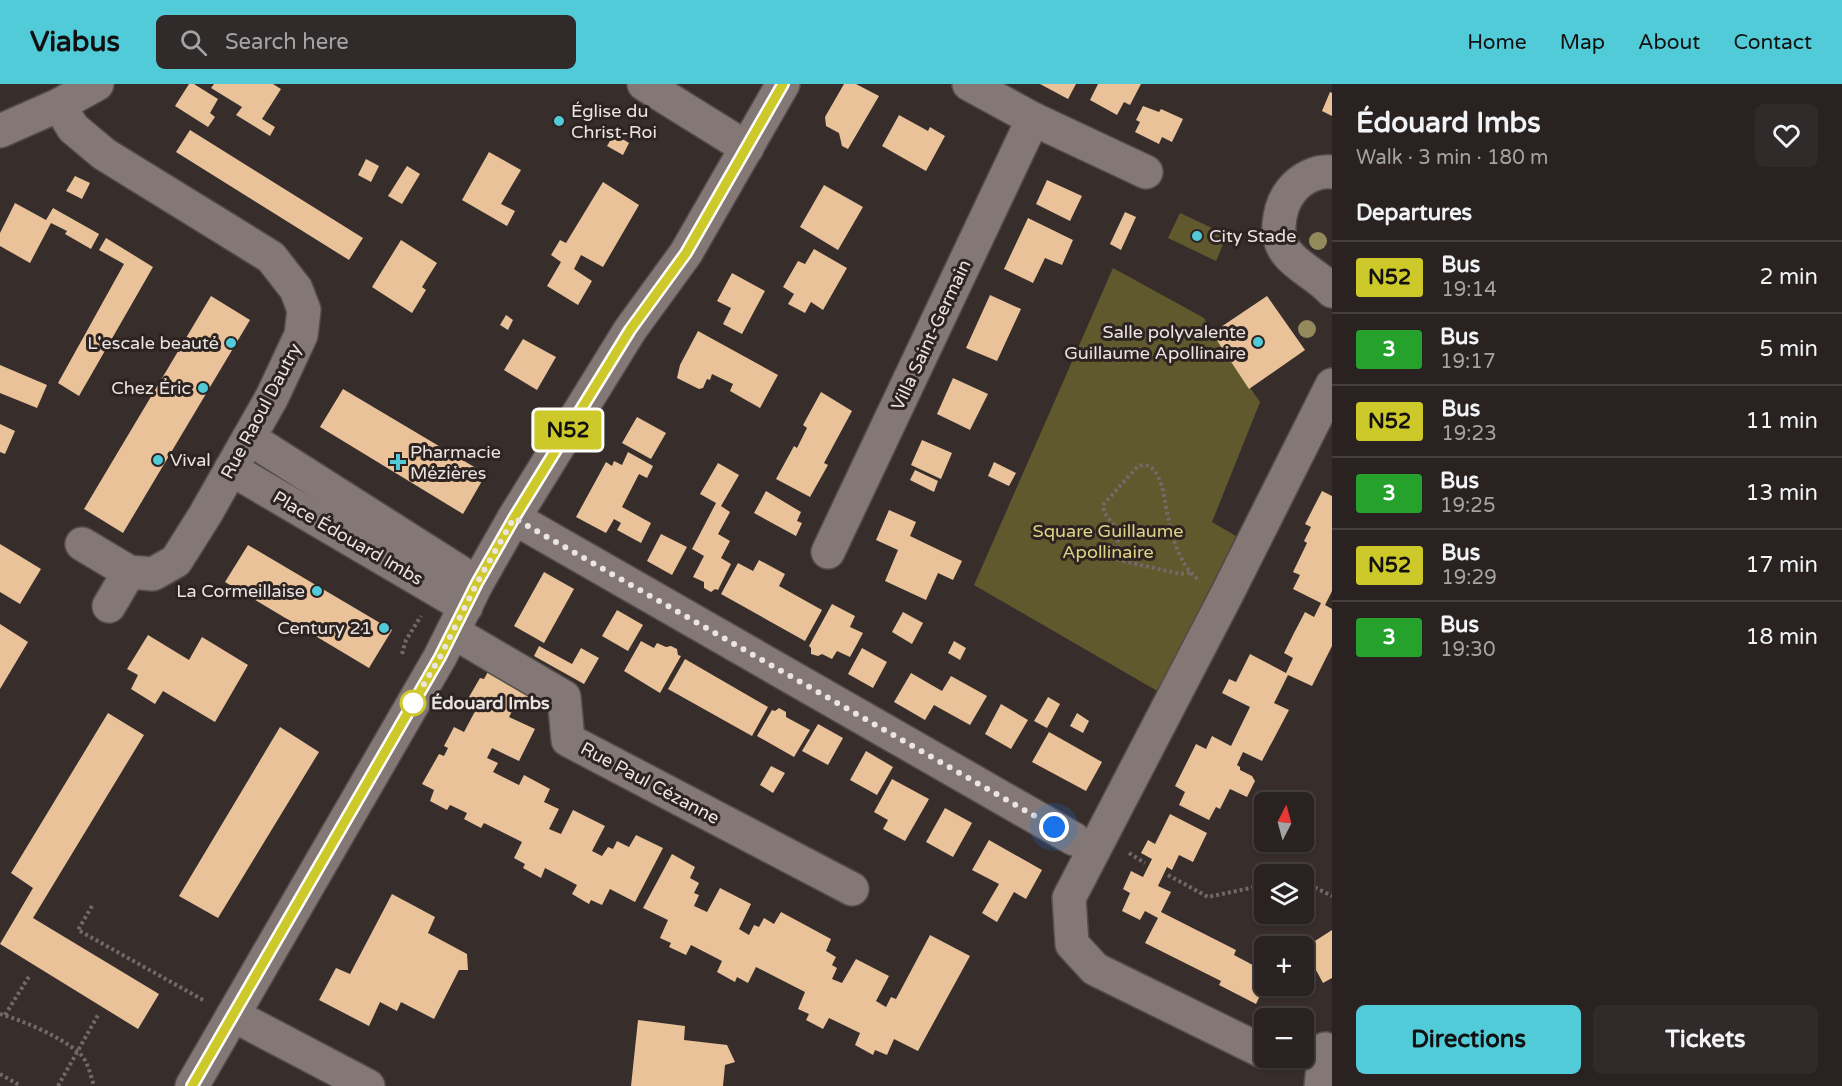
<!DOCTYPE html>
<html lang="en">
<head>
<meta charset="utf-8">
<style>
	:root { --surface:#292221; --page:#312a2a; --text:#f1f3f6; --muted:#a5a4a5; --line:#453f3f; --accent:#52cbd8 }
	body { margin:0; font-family:"Varela Round",sans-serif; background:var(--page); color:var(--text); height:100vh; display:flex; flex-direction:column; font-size:22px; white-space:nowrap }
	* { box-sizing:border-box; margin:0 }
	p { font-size:20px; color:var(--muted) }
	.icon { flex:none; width:33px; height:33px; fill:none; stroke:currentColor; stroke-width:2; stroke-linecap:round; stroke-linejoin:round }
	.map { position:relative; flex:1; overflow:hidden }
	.drawer { display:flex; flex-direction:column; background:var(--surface); width:510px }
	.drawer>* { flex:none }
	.badge { padding:0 12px; border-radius:4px; font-size:21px; line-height:39px }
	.needle { width:39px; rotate:6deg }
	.tools { position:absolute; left:1254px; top:708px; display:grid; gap:12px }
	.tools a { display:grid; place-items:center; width:60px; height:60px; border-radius:9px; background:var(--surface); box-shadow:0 2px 4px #0004,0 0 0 2px var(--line); font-size:30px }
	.you { position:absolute; width:30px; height:30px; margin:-15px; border:4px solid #fff; border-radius:50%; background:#1a73e8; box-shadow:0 0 0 9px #1a73e833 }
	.map>.badge { position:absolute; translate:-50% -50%; box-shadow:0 0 0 3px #fff }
	h2 { padding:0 24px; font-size:22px; line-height:54px }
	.round { display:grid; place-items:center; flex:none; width:63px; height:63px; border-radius:9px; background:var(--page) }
	.head { display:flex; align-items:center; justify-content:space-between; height:102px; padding:0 24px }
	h1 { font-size:28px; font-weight:800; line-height:45px }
	.action { display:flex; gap:12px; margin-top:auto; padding:12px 24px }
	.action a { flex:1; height:69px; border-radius:9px; background:var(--accent); color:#111; font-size:24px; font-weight:800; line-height:69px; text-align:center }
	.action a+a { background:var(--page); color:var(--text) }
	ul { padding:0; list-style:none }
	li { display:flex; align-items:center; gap:18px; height:72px; padding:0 24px; border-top:2px solid var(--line) }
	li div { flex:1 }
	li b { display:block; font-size:22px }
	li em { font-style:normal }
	li .badge { min-width:66px; font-weight:700; text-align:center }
	header { display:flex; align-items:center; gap:36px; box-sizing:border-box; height:84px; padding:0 30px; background:var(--accent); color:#111 }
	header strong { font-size:28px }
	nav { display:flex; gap:33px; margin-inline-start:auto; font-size:21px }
	.search { width:420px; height:54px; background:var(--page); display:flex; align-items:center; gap:15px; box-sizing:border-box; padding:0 21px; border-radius:9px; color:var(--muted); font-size:22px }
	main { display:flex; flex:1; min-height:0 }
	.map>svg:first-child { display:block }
	.green { fill:#5f592d }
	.building { fill:#eac29a }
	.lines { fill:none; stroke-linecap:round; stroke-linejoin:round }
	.street-casing { stroke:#534c4a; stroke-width:36 }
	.secondary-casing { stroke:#534c4a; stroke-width:36 }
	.path { stroke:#726a68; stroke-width:4; stroke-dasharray:3 3; stroke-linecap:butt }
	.street { stroke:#837875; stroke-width:33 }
	.secondary { stroke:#837875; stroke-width:33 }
	.tree { fill:#93895d }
	.line-casing { stroke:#fff; stroke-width:14 }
	.line { stroke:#cec92a; stroke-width:9 }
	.walk { stroke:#eae4e3; stroke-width:6; stroke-dasharray:0 10.8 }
	.poi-dot { fill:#52cbd8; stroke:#2d2422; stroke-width:2 }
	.stop-dot { fill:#fff; stroke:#cec92a; stroke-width:3 }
	.labels { text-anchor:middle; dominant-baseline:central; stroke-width:6; stroke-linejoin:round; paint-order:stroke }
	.poi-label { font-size:18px; fill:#eae4e3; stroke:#2d2422; text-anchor:end }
	.street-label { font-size:18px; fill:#eae4e3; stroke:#2d2422 }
	.park-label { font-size:18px; fill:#dfd485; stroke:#2d2422 }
	.stop-label { font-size:18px; font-weight:bold; fill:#eae4e3; stroke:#2d2422; text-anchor:start }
</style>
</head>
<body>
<header>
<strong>Viabus</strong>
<div class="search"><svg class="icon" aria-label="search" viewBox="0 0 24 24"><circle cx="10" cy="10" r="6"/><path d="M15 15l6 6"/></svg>Search here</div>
<nav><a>Home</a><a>Map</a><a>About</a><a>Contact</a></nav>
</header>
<main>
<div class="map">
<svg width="1332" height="1002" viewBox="0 0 1332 1002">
	<rect width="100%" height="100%" fill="#372e2c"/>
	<!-- green -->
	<g class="green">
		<path d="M1180,129L1227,151L1216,177L1168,154Z"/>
		<path d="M1113,184L1204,234L1212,249L1260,318L1212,438L1236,452L1159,608L974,501Z"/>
	</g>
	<!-- building -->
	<g class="building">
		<path d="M189,0H194L218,15L210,29L215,33L208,43L175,22Z"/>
		<path d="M214,0H273L281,5L262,35L275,43L270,52L236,31L242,23L211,4Z"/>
		<path d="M844,0H856L879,12L848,65L842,62L839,49L826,42L825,33Z"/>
		<path d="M1040,0H1076L1068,15Z"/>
		<path d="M1098,0H1141L1130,21L1124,18L1117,31L1090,16Z"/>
		<path d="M1330,8L1332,9V32L1322,27Z"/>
		<path d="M1143,22L1159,28L1161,25L1183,35L1172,58L1162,53L1159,60L1135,48L1140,38L1136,36Z"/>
		<path d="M899,31L928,47L930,43L945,52L926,87L882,62Z"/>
		<path d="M190,46L363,154L349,176L176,68Z"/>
		<path d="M614,50L629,59L623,71L607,62Z"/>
		<path d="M489,68L521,86L501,120L515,127L507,142L462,116Z"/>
		<path d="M366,75L379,82L371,98L358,91Z"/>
		<path d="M407,82L420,90L402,120L388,112Z"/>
		<path d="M75,92L90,99L82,115L66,107Z"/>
		<path d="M1047,96L1082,112L1070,137L1036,120Z"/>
		<path d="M603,98L639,121L603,183L581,171L574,185L592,197L578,221L547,202L561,178L551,171L560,156L566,159Z"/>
		<path d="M824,101L863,123L838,166L800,143Z"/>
		<path d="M15,119L46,136L53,124L99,150L91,165L65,150L67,147L51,139L30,179L0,162V149Z"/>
		<path d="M1125,128L1136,133L1121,166L1110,160Z"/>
		<path d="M1028,134L1073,156L1062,181L1045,174L1033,199L1004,185Z"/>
		<path d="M106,154L153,183L79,312L58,299L124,180L99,166Z"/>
		<path d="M401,156L437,179L422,203L426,206L412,229L372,203Z"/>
		<path d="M814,165L847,184L823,226L811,218L805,229L788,220L794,210L783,203L798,177L805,180Z"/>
		<path d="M732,189L765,207L742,250L723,240L731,224L717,217Z"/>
		<path d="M990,211L1021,225L997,277L966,264Z"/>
		<path d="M211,212L250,236L123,449L84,425Z"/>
		<path d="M1267,212L1305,266L1249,305L1212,249Z"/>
		<path d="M506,231L513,236L508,246L500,241Z"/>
		<path d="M698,247L778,291L760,324L730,307L733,300L712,290L710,296L707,295L703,304L699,305L677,294L680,281Z"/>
		<path d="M523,255L556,273L537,306L504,286Z"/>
		<path d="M0,281L47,301L37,324L0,309Z"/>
		<path d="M953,294L988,310L970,346L937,330Z"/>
		<path d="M343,305L486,390L463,430L320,343Z"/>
		<path d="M821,308L852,327L824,379L828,381L810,413L776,395L794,362L797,364L807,344L803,341Z"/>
		<path d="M637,333L666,349L651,375L622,359Z"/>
		<path d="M0,340L15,347L5,370L0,368Z"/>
		<path d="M922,356L952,369L941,395L911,381Z"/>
		<path d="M628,368L653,382L647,394L639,390L622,423L651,439L641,459L617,446L621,439L614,435L606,449L576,433L606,378L612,382L614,377L622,381Z"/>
		<path d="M994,378L1016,389L1009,402L988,392Z"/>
		<path d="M718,379L739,391L721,422L730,428L718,450L730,457L721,474L731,480L718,506L715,505L711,508L704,504V498L693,493L704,472L692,465L716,419L700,410Z"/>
		<path d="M915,386L938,397L934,408L910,396Z"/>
		<path d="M766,407L801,428L797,437L802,439L796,452L754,429Z"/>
		<path d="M1322,407L1332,412V507L1325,521L1332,525V562L1312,602L1288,591L1274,619L1289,626L1262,677L1243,668L1237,681L1240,683V686L1252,692L1255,697L1247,713L1230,705L1220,725L1216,723L1209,736L1179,721L1185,708L1175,702L1196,660L1206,665L1212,652L1231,662L1250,623L1222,609L1229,595L1236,598L1250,570L1286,589L1293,574L1284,569L1294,549L1305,528L1314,533L1321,519L1293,505L1300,491L1293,488L1307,459L1304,457L1311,443L1305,440Z"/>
		<path d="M889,426L916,438L910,452L962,477L953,496L938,489L926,516L885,497L898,466L876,456Z"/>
		<path d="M661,450L687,463L672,491L647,477Z"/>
		<path d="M0,460L41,485L20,520L0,508Z"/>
		<path d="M248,461L392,546L369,584L225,498Z"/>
		<path d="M759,476L785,490L779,502L822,526L805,557L721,510L738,479L753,487Z"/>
		<path d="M544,488L574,505L544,559L514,542Z"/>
		<path d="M832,520L855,532L850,543L863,549L850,573L837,567L832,575L822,570L818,572L811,570V564L809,562Z"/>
		<path d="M617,526L643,541L628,567L602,552Z"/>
		<path d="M903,528L923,539L912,560L892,548Z"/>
		<path d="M0,540L28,558L0,605Z"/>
		<path d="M148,551L189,576L202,553L248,581L215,638L163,607L155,620L131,605L138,591L127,585Z"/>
		<path d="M641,557L654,564L657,559L666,563L671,562L677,565L678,571L681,572L660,609L624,587Z"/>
		<path d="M954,557L966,564L960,576L948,569Z"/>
		<path d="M539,562L572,580L581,564L599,574L584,600L534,572Z"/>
		<path d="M862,564L887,578L873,604L848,590Z"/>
		<path d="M685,575L768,623L752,652L668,605Z"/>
		<path d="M489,586L541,618L534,623L529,621L526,626L515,621L509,633L535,645L519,677L492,664L487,674L498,679L493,688L519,701L524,691L550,705L544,718L559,725L549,745L561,750L573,726L605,742L592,767L602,772L608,763L613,765L617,757L629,763L636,751L663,764L635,818L610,805L602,821L591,816L589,820L572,810L577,801L545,784L541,794L523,784L525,780L514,774L522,758L484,739L481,744L464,735L467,729L450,721L447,726L430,717L434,706L422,700L439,670L444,672L448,664L444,662L454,643L464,648L480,618L469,613L480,594L484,595Z"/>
		<path d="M911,589L942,607L951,592L987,612L970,641L934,621L925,636L894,618Z"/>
		<path d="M1048,613L1060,620L1047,644L1034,637Z"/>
		<path d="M1001,620L1028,636L1011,665L985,650Z"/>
		<path d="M779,624L786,628V633L810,646L794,673L757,652L772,626L775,627Z"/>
		<path d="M108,629L144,651L33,834L159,910L138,945L0,860L33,804L11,789Z"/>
		<path d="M1077,629L1089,637L1083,649L1070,642Z"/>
		<path d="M818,640L843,654L828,681L802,667Z"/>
		<path d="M280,643L319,668L218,834L179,812Z"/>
		<path d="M1049,648L1102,678L1086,707L1032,678Z"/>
		<path d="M866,667L893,683L877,711L850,696Z"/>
		<path d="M771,682L785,689L773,709L760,701Z"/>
		<path d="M892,695L929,715L905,757L883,745L888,736L874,728Z"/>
		<path d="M945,724L972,739L953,773L926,758Z"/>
		<path d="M1170,730L1207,749L1193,778L1179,771L1172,786L1167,783L1158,802L1171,808L1161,828L1236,866L1234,871L1264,887V903L1256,920L1219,901L1221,897L1145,859L1158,834L1145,827L1140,836L1122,827L1130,809L1123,805L1131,787L1143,793L1152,775L1141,769L1148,756L1155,760Z"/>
		<path d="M989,756L1042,786L1026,815L1014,808L997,838L982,829L999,800L972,786Z"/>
		<path d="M672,770L695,783L690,794L699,799L694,809L699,811L694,822L707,828L720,804L751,820L739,845L749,851L754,841L759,843L764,834L774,840L781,828L831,855L826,867L836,873L832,881L837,884L832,895L842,899L856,875L889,892L876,917L886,923L891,913L896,915L930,851L970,872L918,967L894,955L887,971L875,966L873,971L855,961L860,949L829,934L823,945L806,936L809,930L798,925L805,908L756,883L748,899L737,893L735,898L717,888L722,877L691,861L686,871L669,863L671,859L660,854L668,836L643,824Z"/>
		<path d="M392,810L435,833L428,849L467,870L468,886H459L434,935L401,918L397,927L380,918L369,942L319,916L336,884L350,890Z"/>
		<path d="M1332,846V894L1323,899L1304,864Z"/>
		<path d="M638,936L685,942L684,956L727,961L735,978L725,981L723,1002H631Z"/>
	</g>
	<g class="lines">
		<defs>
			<g id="street">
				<path d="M644,0L747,64"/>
				<path d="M969,0L1033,35L1146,88"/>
				<path d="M59,21L73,44L104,70L271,173L296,205L304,226L301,251L272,313L205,431L176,477L153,490L129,488L82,460"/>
				<path d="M0,47L59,21L97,0"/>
				<path d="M1332,88C1317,86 1300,95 1291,107C1283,117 1280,128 1279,141C1276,177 1313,185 1332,207"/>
				<path d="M249,354L477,499"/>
				<path d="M231,385L466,523"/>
				<path d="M514,434L1074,755"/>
				<path d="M828,468L1033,35"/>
				<path d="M109,522L129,488"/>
				<path d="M453,548L564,613L568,656L852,805"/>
				<path d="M233,931L368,1002"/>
				<path d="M1264,968L1095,885L1072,860L1069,814L1227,510L1332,301"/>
				<path d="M1321,1002L1325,965"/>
			</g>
			<path id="secondary" d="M192,1002L440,573L477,499L514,434L630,246L686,169L783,0"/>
		</defs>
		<!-- street casing -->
		<use href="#street" class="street-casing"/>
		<!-- secondary casing -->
		<use href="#secondary" class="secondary-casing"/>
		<!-- path -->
		<g class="path">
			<path d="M1190,489L1180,490L1119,476L1117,446L1104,428L1103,421L1138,382C1153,378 1157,390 1162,402C1169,434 1172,476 1200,497"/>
			<path d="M402,570L406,556L421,532"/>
			<path d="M1129,769L1145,779"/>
			<path d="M1168,791L1208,813L1264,801"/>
			<path d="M1304,798L1332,812"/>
			<path d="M92,822L78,846L205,917"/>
			<path d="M0,930C24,937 59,952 78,968C88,976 90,990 94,1002"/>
			<path d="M5,931L30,891"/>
			<path d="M0,990L21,1002"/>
			<path d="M58,1002L98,931"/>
		</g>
		<!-- street -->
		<use href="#street" class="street"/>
		<!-- secondary -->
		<use href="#secondary" class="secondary"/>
	</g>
	<!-- trees -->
	<g class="tree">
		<circle cx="1318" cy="157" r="9"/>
		<circle cx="1307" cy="245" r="9"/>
	</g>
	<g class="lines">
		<defs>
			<path id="line" d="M192,1002L440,573L477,499L514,434L630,246L686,169L783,0"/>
		</defs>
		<!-- line casing -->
		<use href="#line" class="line-casing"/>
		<!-- line -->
		<use href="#line" class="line"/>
		<!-- walk -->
		<path class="walk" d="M413,619L440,573L477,499L514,434L1054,743"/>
	</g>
	<!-- markers -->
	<g class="poi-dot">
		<circle cx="559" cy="37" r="6"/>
		<circle cx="1197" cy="152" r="6"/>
		<circle cx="1258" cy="258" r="6"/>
		<circle cx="231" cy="259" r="6"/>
		<circle cx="203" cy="304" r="6"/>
		<circle cx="158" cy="376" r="6"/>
		<path d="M395 369h6v6h6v6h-6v6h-6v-6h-6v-6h6z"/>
		<circle cx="317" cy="507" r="6"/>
		<circle cx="384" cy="544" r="6"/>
	</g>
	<circle class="stop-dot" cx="413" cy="619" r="12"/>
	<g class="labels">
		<!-- poi labels -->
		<g class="poi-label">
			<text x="571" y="27" text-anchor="start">Église du<tspan x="571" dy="21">Christ-Roi</tspan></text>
			<text x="1209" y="152" text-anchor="start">City Stade</text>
			<text x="1246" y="248">Salle polyvalente<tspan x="1246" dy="21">Guillaume Apollinaire</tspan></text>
			<text x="219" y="259">L'escale beauté</text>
			<text x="191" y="304">Chez Éric</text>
			<text x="410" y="368" text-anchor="start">Pharmacie<tspan x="410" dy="21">Mézières</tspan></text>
			<text x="170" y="376" text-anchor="start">Vival</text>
			<text x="305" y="507">La Cormeillaise</text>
			<text x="372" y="544">Century 21</text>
		</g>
		<!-- street labels -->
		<g class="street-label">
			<text transform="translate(931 251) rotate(-65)">Villa Saint-Germain</text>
			<text transform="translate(261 327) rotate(-62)">Rue Raoul Dautry</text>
			<text transform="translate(348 454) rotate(30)">Place Édouard Imbs</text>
			<text transform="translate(650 699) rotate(28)">Rue Paul Cézanne</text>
		</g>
		<!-- park labels -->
		<g class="park-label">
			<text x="1108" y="447">Square Guillaume<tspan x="1108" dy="21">Apollinaire</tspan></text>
		</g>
		<!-- stop labels -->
		<g class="stop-label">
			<text x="431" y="619">Édouard Imbs</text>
		</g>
	</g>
</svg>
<div class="tools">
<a><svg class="needle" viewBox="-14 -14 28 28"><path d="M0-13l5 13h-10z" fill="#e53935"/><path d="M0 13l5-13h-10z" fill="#a5a4a5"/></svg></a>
<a><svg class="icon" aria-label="layers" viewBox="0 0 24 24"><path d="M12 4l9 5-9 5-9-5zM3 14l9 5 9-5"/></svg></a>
<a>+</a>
<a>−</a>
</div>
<div class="you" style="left:1054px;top:743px"></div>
<b class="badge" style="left:568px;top:346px;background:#cec92a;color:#111">N52</b>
</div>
<section class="drawer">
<div class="head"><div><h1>Édouard Imbs</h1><p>Walk · 3 min · 180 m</p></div><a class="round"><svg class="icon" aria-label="heart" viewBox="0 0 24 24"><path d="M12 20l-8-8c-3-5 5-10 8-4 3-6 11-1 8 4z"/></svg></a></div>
<h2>Departures</h2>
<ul>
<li><span class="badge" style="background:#cec92a;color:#111">N52</span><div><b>Bus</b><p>19:14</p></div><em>2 min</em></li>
<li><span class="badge" style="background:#26a22c;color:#fff">3</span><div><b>Bus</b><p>19:17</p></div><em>5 min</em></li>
<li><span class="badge" style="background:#cec92a;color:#111">N52</span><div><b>Bus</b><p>19:23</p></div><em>11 min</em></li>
<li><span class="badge" style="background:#26a22c;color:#fff">3</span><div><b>Bus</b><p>19:25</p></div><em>13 min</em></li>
<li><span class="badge" style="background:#cec92a;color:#111">N52</span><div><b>Bus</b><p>19:29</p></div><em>17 min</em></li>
<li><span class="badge" style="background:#26a22c;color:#fff">3</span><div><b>Bus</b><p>19:30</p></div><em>18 min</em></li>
</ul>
<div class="action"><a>Directions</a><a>Tickets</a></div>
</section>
</main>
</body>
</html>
